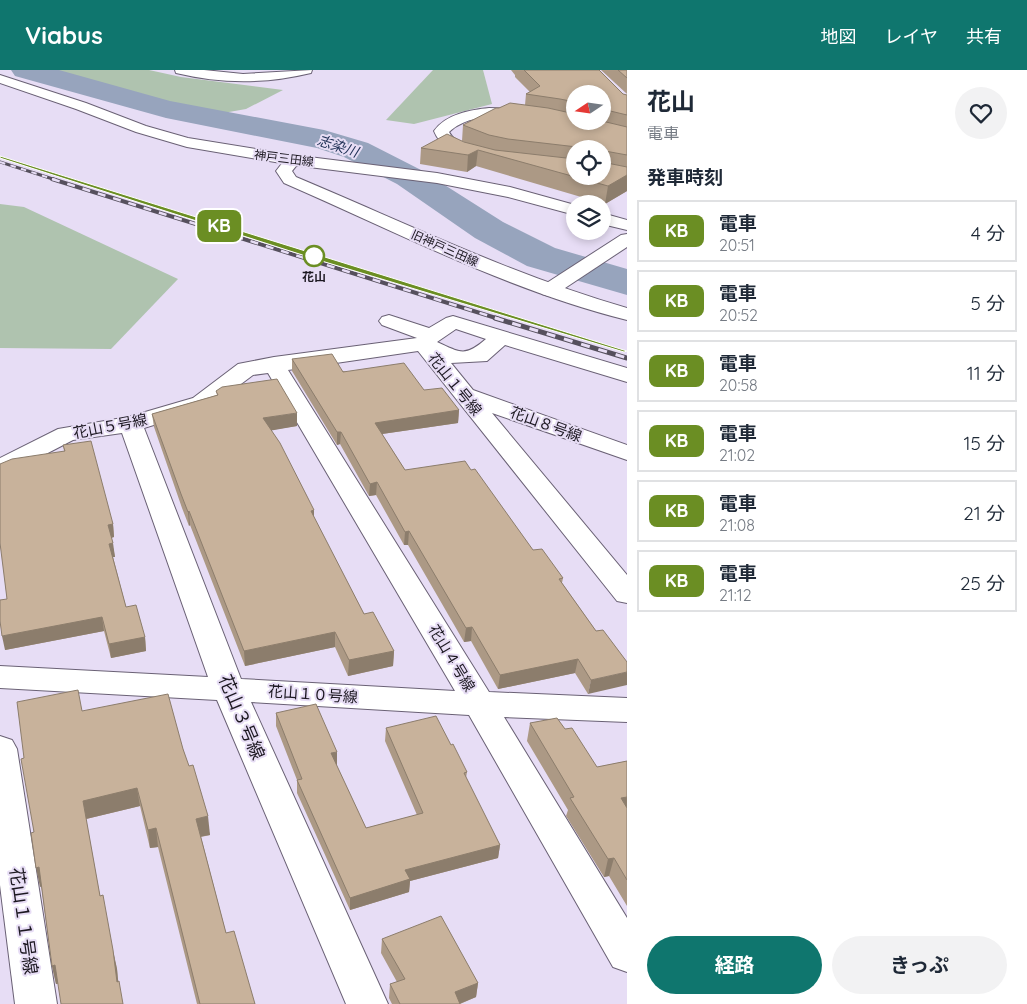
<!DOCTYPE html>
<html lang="ja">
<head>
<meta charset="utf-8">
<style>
	:root { --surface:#fff; --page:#f2f2f3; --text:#1f2937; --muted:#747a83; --line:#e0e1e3; --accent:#0f766e }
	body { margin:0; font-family:Quicksand,"Noto Sans JP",sans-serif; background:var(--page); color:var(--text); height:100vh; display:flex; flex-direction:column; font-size:19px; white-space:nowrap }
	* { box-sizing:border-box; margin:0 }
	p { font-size:16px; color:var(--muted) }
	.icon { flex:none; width:28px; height:28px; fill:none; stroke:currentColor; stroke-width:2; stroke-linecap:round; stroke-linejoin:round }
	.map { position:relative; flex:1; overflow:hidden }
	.details { display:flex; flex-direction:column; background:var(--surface); width:400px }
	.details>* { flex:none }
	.badge { padding:0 10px; border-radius:8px; font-size:18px; line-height:32px }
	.needle { width:32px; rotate:257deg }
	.controls { position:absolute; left:566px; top:15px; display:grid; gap:10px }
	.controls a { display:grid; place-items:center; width:45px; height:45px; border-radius:50%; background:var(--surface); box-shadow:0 2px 8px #0003; font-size:25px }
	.map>.badge { position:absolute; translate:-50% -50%; box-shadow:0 0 0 2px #fff }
	h2 { padding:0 20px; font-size:19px; line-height:45px }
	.round { display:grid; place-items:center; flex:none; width:52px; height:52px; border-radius:26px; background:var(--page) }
	.overview { display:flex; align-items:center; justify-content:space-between; height:85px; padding:0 20px }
	h1 { font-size:24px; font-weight:700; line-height:38px }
	.button { display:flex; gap:10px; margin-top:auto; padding:10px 20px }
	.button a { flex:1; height:58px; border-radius:30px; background:var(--accent); color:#fff; font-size:20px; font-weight:700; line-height:58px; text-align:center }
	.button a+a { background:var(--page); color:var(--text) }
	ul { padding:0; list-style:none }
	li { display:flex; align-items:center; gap:15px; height:62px; margin:0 10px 8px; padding:0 10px; border:2px solid var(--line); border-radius:0px }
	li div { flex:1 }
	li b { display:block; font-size:19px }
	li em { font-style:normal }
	li .badge { min-width:55px; font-weight:700; text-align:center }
	header { display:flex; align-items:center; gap:30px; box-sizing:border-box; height:70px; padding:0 25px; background:var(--accent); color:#fff }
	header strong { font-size:24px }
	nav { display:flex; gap:28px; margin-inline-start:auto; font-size:18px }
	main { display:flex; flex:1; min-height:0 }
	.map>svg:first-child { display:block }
	.green { fill:#afc3af }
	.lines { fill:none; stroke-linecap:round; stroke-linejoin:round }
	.river { fill:#97a4bd; fill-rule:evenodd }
	.street-casing { stroke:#6a6175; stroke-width:2 }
	.secondary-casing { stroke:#6a6175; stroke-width:2 }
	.primary-casing { stroke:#6a6175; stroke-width:2 }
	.street { fill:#fff; fill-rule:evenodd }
	.secondary { fill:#fff; fill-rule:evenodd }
	.primary { fill:#fff; fill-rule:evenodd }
	.rail-far2-casing { stroke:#56505d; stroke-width:3 }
	.rail-far1-casing { stroke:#56505d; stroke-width:4 }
	.rail-casing { stroke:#56505d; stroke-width:5 }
	.rail-far2 { stroke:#e7ddf5; stroke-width:2; stroke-dasharray:5.5; stroke-linecap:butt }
	.rail-far1 { stroke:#e7ddf5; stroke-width:2.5; stroke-dasharray:8; stroke-linecap:butt }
	.rail { stroke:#e7ddf5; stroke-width:3; stroke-dasharray:9; stroke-linecap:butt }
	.wall { fill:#ac9985; fill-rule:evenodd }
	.shaded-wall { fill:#8c7d6c }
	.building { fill:#c8b29b; stroke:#8c7d6c }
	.line { fill:#6b8e23; stroke:#fff }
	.stop-dot { fill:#fff; stroke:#6b8e23; stroke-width:2.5 }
	.labels { text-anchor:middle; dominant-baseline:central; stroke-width:4; stroke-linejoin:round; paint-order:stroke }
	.far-street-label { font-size:12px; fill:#1c1821; stroke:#e7ddf5 }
	.far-stop-label { font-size:12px; font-weight:bold; fill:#1c1821; stroke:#e7ddf5 }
	.far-water-label { font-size:14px; font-style:italic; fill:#203156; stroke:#e7ddf5 }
	.street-label { font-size:15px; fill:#1c1821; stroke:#e7ddf5 }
	.near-street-label { font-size:18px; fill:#1c1821; stroke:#e7ddf5 }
</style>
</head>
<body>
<header>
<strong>Viabus</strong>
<nav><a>地図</a><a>レイヤ</a><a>共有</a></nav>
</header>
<main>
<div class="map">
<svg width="627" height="934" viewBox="0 0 627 934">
	<rect width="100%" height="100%" fill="#e7ddf5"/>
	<!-- green -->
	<g class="green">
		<path d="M45,0H149L181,7L283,20L246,39L212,45L122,23Z"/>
		<path d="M433,0H483L492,34L414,54L386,50Z"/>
		<path d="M0,134L24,137L178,209L111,279L0,278Z"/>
	</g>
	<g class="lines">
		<!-- river -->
		<path class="river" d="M11,0H59L170,31L324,60L368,73L421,100L503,152L555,178L627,199V225L527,196L475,168L397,114L344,87L317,78L166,48L15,6Z"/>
		<defs>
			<g id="street">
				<path d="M627,164V177L556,224L549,226L542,224L539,220L542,216L621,165Z"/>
				<path d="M389,245L429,258L446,248L453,246L627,298V312L505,275L487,291L451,293L473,320L627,375V390L492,343L627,505V533L617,531L418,281L288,300L489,622L627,628V652L504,647L627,848V902L613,897L469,645L251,632L388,934H346L217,630L0,618V596L208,607L122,363L73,370L9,403L0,406V388L58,359L128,347L193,328L238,294L274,287L417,268L382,255L379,251L382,247ZM456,259L486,269C465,287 461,283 437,272ZM268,303L455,621L241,609L144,358L209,338L253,305Z"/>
				<path d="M0,666L12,670L17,679L57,934H15L0,815Z"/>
			</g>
			<g id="secondary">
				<path d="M175,0H204L243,4L312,0L311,3C266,14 221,14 176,3Z"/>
				<path d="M489,38L521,39L526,40L528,43L526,46L521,47C496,46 468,44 449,62C456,76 473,73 482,83L479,86C462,91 440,77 434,61C446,44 470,40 489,38Z"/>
				<path d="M293,85L299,87L301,90L292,101L296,107C406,153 512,205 627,238V250C507,220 397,162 284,113L276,101L287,87Z"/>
			</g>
			<g id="primary">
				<path d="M0,5L86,33L146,56L188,68L293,85L437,103L510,117L575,135V145L508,127L437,113L293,95L187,77L136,62L76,39L0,13Z"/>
				<path d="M602,143L627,150V160L602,154Z"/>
			</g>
		</defs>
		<!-- street casing -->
		<use href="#street" class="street-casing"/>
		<!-- secondary casing -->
		<use href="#secondary" class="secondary-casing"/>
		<!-- primary casing -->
		<use href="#primary" class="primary-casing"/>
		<!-- street -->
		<use href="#street" class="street"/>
		<!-- secondary -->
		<use href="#secondary" class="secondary"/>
		<!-- primary -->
		<use href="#primary" class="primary"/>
		<defs>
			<path id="rail-far2" d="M0,92L56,110"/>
			<path id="rail-far1" d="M52,109L499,249"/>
			<path id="rail" d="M495,248L627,288"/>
		</defs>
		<!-- rail-far2 casing -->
		<use href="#rail-far2" class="rail-far2-casing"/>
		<!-- rail-far1 casing -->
		<use href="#rail-far1" class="rail-far1-casing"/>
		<!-- rail casing -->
		<use href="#rail" class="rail-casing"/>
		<!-- rail-far2 -->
		<use href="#rail-far2" class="rail-far2"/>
		<!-- rail-far1 -->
		<use href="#rail-far1" class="rail-far1"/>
		<!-- rail -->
		<use href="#rail" class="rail"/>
	</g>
	<!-- wall -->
	<g class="wall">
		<path d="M511,0H599L623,24L627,25V121L605,134L476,96L467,102L420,94L421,78L464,72L467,73L462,71L463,55L499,38L525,35L526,24L530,22L515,7V5ZM575,24H602V51H575ZM575,79H602L575,106Z"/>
		<path d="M601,0H627V24Z"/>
		<path d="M292,289L424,320L459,340L458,353L382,364L405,400L533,480L563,508L562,513L596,561L603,560L588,624L575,603L498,619L471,571L464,572L408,475H404L376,425L369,426L340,374L337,375L292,301Z"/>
		<path d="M216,321L297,356L271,360L314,448L364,544L394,581L393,596L348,606L335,577L245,596L190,455L189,456L182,438L154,357L152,344L217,325Z"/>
		<path d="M63,375L113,454L114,467L111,468L115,487H113L126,537L145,567L146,581L111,588L104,561L5,580L7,529L2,485L64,381Z"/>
		<path d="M82,641L183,679L210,765L201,767L226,863L255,934H197L158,777L150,778L140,736L86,749L100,826L117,899L118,912L56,914L52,896L24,688Z"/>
		<path d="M276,643L337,695H336L366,758L417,745L385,671L386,658L467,702L466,708L500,775L498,788L410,811L409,822L350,840L297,723V710L276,656Z"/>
		<path d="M530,653L565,659L597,697L627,691V836L609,806L604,807L566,746L568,740L527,671Z"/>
		<path d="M382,869L478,913L476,927L460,934H392L389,928L390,914L397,912L381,883Z"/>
	</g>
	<!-- shaded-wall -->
	<g class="shaded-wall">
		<path d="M478,80L476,96L467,102L468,85Z"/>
		<path d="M605,81L602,96L603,82Z"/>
		<path d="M627,105V121L605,134L608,116Z"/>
		<path d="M459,340L458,353L375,365V353Z"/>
		<path d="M297,343V356L263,362V348Z"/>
		<path d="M337,362H341L340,374L337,375Z"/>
		<path d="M377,412L376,425L369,426L370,414Z"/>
		<path d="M314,440V455L311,441Z"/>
		<path d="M189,441L190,455L189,456L188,442Z"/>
		<path d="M113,454L114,467L110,468L108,455Z"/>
		<path d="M409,461L408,475H404L405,462Z"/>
		<path d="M113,473L115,487H111L109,474Z"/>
		<path d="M102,547L104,561L5,580L2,566Z"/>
		<path d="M472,557L471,571L464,572L466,558Z"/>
		<path d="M335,562V577L245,596L244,581Z"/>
		<path d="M145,567L146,581L111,588L109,574Z"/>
		<path d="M394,581L393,596L348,606L349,590Z"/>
		<path d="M578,589L575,603L498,619L500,605Z"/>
		<path d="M627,602V615L588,624L591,610Z"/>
		<path d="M337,682V695L331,696V683Z"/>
		<path d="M137,718L140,736L86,749L83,731Z"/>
		<path d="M627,727V744L621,728Z"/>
		<path d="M208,746L210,765L198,767L196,749Z"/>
		<path d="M156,758L158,777L150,778L148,760Z"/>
		<path d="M500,775L498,788L410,811L409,822L350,840V828L405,800Z"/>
		<path d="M614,788L609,806L604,807L608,789Z"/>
		<path d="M39,797L43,816L40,817L36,798Z"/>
		<path d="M113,880L117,899L120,930L117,912Z"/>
		<path d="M55,895L60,913L56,914L52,896Z"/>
		<path d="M478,913L476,927L459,934L455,922Z"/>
	</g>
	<!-- building -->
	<g class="building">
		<path d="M524,0H599L623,24L627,25V45L602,39V24H575V32L560,29L526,24L540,16Z"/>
		<path d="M618,0H627V8Z"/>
		<path d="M510,33L548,38L575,44V51H602L627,57V85L605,81L603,82L602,88V79H579L577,77L508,69L489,65L463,55L496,38H499Z"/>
		<path d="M447,64L464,72L495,80L575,89V106H602V92L627,97V105L608,116L478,80L468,85L421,78Z"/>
		<path d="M332,284L343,302L404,293L424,320L442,318L459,340L375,353L405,400L465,391L471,400L475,399L533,480L542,479L563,508L559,509L596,561L603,560L627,592V602L591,610L578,589L500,605L472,557L466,558L409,461L405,462L377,412L370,414L341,362H337L292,289Z"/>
		<path d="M277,309L297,343L263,348L280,373L314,440L311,441L364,544L373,542L394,581L349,590L335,562L244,581L189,441L188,442L181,424L152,344L218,325L216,321L222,317Z"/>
		<path d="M91,371L113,454L108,455L113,473L109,474L126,537L136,535L145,567L109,574L102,547L2,566L0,551V530L7,529L0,473V394L12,389L65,381L63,375Z"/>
		<path d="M78,620L82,641L168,624L183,679L189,696L193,695L208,746L196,749L226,863L234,861L255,934H200L156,758L148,760L137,718L83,731L100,826L103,825L113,880L117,912L119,911L123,934H61L55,895L52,896L39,797L36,798L31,763L34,762L21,689L24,688L17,632Z"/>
		<path d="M316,634L337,682L331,683L366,758L423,743L386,658L436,646L451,675L453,674L467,702L464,703L500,775L405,800L410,809L350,828L297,710L302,709L276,643Z"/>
		<path d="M557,648L565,659L572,658L597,697L627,691V727L621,728L627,738V810L614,788L608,789L570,728L574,727L530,653Z"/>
		<path d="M441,846L478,913L455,922L460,934H400L390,914L405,909L382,869Z"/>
	</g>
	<!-- line -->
	<path class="line" d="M0,86L627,281L624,282L315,189L0,88Z"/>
	<!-- markers -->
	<circle class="stop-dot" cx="314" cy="186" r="10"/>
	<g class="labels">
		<!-- far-street labels -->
		<g class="far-street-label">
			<text transform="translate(284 88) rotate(7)">神戸三田線</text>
			<text transform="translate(445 178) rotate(24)">旧神戸三田線</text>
		</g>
		<!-- far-stop labels -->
		<g class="far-stop-label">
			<text x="314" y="206">花山</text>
		</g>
		<!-- far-water labels -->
		<g class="far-water-label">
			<text transform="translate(338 76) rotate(18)">志染川</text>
		</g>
		<!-- street labels -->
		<g class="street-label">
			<text transform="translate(455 314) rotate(51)">花山１号線</text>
			<text transform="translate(546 354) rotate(20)">花山８号線</text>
			<text transform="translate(110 356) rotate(-11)">花山５号線</text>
			<text transform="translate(452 588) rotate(59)">花山４号線</text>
			<text transform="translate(313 624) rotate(4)">花山１０号線</text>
		</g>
		<!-- near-street labels -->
		<g class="near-street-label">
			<text transform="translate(242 647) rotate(67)">花山３号線</text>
			<text transform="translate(24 851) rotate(82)">花山１１号線</text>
		</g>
	</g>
</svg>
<div class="controls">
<a><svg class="needle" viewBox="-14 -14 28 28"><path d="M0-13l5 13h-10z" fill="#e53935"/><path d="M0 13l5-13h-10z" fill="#747a83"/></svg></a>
<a><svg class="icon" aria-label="locate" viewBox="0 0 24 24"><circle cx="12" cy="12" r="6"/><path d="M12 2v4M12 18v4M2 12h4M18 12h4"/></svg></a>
<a><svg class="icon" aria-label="layers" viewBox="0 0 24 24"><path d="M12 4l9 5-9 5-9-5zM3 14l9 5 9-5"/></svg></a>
</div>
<b class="badge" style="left:219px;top:156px;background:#6b8e23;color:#fff">KB</b>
</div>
<section class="details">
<div class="overview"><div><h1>花山</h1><p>電車</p></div><a class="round"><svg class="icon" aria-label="heart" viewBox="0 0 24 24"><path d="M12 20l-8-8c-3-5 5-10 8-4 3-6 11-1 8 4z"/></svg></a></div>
<h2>発車時刻</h2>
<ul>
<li><span class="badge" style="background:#6b8e23;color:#fff">KB</span><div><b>電車</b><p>20:51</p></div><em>4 分</em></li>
<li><span class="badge" style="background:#6b8e23;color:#fff">KB</span><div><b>電車</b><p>20:52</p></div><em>5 分</em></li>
<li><span class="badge" style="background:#6b8e23;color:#fff">KB</span><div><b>電車</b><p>20:58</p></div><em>11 分</em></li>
<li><span class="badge" style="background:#6b8e23;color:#fff">KB</span><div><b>電車</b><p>21:02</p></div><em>15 分</em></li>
<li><span class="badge" style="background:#6b8e23;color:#fff">KB</span><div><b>電車</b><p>21:08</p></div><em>21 分</em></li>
<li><span class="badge" style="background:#6b8e23;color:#fff">KB</span><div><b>電車</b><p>21:12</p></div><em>25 分</em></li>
</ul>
<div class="button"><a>経路</a><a>きっぷ</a></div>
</section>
</main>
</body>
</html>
